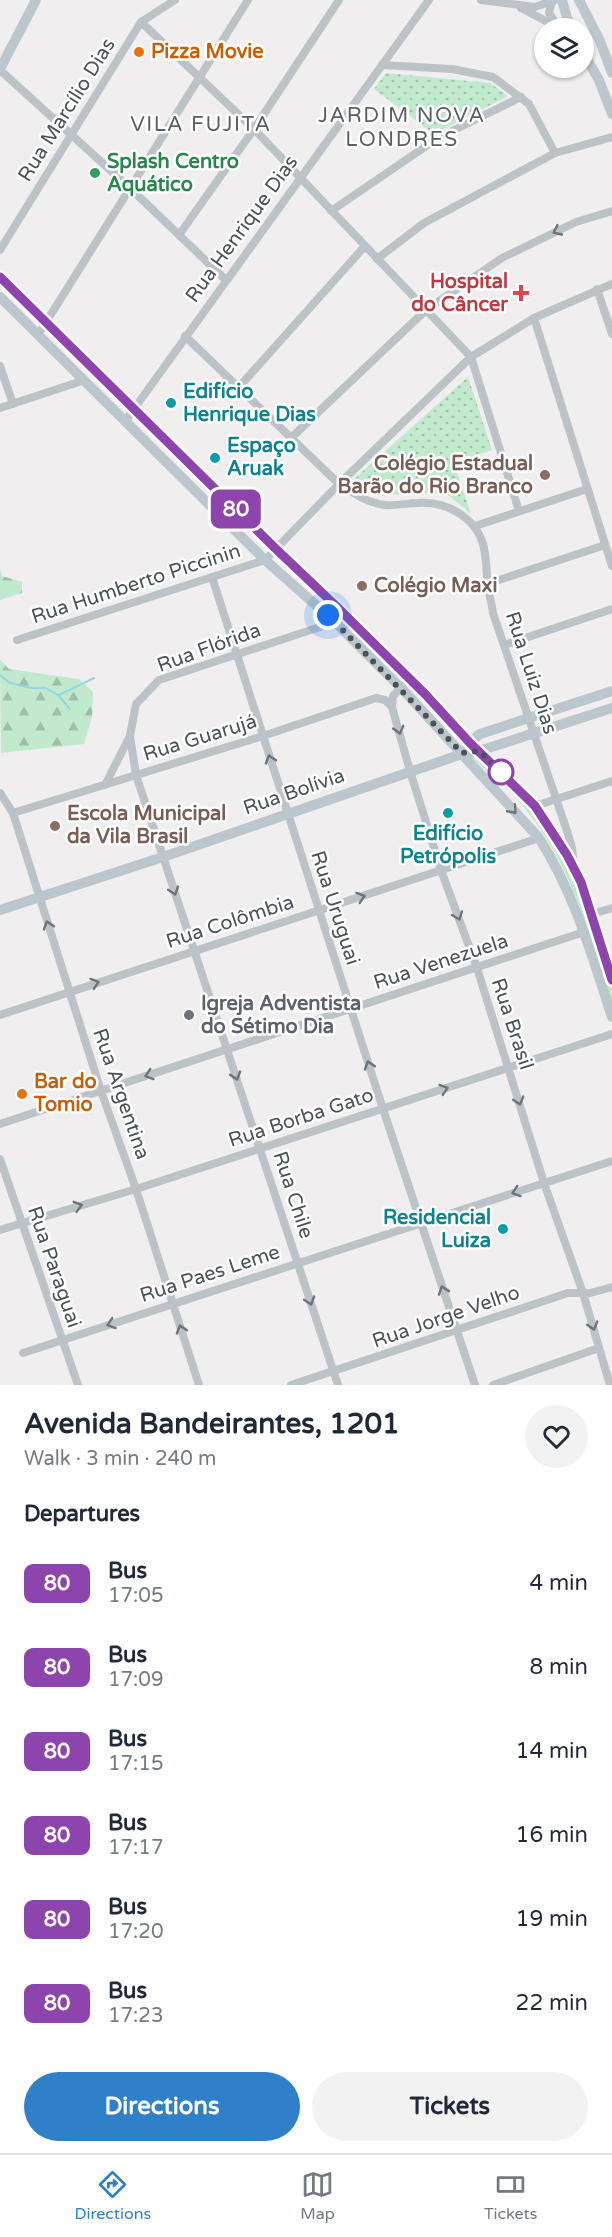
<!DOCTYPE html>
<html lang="en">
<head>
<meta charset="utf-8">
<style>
	:root { --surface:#fff; --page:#f2f2f3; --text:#1f2937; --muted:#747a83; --line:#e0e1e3; --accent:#3080c9 }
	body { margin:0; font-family:"Varela Round",sans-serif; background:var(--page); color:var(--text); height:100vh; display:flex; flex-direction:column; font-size:22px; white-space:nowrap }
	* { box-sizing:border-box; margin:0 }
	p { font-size:20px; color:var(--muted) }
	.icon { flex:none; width:33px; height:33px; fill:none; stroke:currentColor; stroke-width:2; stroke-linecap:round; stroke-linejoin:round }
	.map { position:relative; height:1385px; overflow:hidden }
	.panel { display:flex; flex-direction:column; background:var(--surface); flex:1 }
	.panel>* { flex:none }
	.badge { padding:0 12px; border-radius:9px; font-size:21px; line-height:39px }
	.buttons { position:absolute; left:534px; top:18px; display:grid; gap:12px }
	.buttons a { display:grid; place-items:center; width:60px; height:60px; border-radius:50%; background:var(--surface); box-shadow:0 2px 4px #0004; font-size:30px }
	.you { position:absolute; width:30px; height:30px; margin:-15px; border:4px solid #fff; border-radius:50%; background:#1a73e8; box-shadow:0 0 0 9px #1a73e833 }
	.map>.badge { position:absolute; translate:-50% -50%; box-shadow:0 0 0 3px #fff }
	h2 { padding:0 24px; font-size:22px; line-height:54px }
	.round { display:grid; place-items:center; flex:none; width:63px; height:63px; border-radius:32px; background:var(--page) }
	.summary { display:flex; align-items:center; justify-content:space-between; height:102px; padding:0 24px }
	h1 { font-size:28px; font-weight:800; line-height:45px }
	.action { display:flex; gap:12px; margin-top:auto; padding:12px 24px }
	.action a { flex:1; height:69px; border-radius:36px; background:var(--accent); color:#fff; font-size:24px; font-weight:800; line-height:69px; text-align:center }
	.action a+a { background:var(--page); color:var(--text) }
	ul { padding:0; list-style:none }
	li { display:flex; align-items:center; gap:18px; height:84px; padding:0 24px }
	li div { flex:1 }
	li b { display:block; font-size:22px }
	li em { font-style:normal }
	li .badge { min-width:66px; font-weight:700; text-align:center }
	.dock { display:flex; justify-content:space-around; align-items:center; height:84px; border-top:2px solid var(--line); background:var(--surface); font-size:16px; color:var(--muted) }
	.dock a { display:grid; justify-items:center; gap:3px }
	.dock .current { color:var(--accent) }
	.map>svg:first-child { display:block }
	.grass { fill:#c1e9cd }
	.forest { fill:url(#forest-firs) }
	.park { fill:url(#park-dots) }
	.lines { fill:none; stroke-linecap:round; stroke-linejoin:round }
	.stream { stroke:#94d7e0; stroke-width:2 }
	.street { stroke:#bbc3c9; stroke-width:8 }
	.secondary { stroke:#bcc6cd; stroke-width:10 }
	.oneway { stroke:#6a747b }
	.oneway2 { stroke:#6b757c }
	.line-casing { stroke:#fff; stroke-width:14 }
	.line { stroke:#8e44ad; stroke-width:9 }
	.walk { stroke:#485259; stroke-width:6; stroke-dasharray:0 10.8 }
	.food-dot { fill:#e8710a; stroke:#fff; stroke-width:2 }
	.leisure-dot { fill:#2e9e5b; stroke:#fff; stroke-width:2 }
	.health-dot { fill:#e0444e; stroke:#fff; stroke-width:2 }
	.culture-dot { fill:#0f9aa8; stroke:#fff; stroke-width:2 }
	.education-dot { fill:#8d6e63; stroke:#fff; stroke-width:2 }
	.stop-dot { fill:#fff; stroke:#8e44ad; stroke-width:3 }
	.worship-dot { fill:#6b7280; stroke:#fff; stroke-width:2 }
	.labels { text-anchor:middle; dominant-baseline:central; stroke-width:5; stroke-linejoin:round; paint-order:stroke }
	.food-label { font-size:20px; font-weight:bold; fill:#c56008; stroke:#fff; text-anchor:start }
	.street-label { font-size:20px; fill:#485259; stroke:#fff }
	.leisure-label { font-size:20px; font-weight:bold; fill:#27864d; stroke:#fff; text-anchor:start }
	.health-label { font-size:20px; font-weight:bold; fill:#be3a42; stroke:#fff; text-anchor:end }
	.culture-label { font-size:20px; font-weight:bold; fill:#0d838f; stroke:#fff; text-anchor:start }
	.education-label { font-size:20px; font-weight:bold; fill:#785e54; stroke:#fff; text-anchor:start }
	.worship-label { font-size:20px; font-weight:bold; fill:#5b616d; stroke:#fff; text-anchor:start }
	.neighbourhood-label { font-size:21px; letter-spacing:1.5px; fill:#5b5f62; stroke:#fff }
</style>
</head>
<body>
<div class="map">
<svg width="612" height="1385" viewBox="0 0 612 1385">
	<defs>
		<pattern id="forest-firs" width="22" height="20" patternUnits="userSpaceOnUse" patternTransform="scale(1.5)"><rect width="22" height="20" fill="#c1e9cd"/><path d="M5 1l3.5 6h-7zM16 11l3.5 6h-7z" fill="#9fbfa9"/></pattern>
		<pattern id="park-dots" width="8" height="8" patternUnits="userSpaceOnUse" patternTransform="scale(1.5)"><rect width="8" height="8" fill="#c1e9cd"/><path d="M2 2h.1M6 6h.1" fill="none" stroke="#9fbfa9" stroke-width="1.8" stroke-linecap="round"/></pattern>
	</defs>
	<rect width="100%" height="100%" fill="#f0eeee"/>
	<!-- grass -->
	<path class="grass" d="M479,754L538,813L580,889L612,986V1005C589,933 572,865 523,806C507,787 487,771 469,755Z"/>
	<!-- forest -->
	<g class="forest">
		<path d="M0,570L2,576L22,582V593L0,600Z"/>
		<path d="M0,660L9,669L79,679L93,692L92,717L84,744L1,753Z"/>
	</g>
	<!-- park -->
	<g class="park">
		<path d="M386,73L490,83L508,96L434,134L374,89Z"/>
		<path d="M468,377L492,450L454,463L471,514L448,495L417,492L383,496L365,489L353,480Z"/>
	</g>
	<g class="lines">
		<!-- stream -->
		<g class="stream">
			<path d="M0,675L10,683L31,688H46L58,695L70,709"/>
			<path d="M59,695L94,678"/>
		</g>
		<!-- street -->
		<g class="street">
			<path d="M481,0L535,7L555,0"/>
			<path d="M552,1L549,13L556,24"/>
			<path d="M521,8L559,28"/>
			<path d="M141,22L254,129L471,357L519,511"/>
			<path d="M382,65L452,69L493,77L529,104L555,153"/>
			<path d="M0,70L130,188L226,280"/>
			<path d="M331,211L438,138L521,97"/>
			<path d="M179,235L254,129L339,0"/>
			<path d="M0,250L141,22L175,0"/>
			<path d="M377,259L424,223L555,153L612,137"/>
			<path d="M597,289L612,334"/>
			<path d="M534,318L612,566"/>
			<path d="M38,335L248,0"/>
			<path d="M185,336L339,484C353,493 368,503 385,505C396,506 407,503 418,503C446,501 475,517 483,544C487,558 486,572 488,586C489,595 492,604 493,613L567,831L572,848L574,866"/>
			<path d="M0,366L13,404"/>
			<path d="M239,387L365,246"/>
			<path d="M0,408L85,380"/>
			<path d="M126,420L429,0"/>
			<path d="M291,438L426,310L502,258L576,222L612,211"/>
			<path d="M475,526L587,489"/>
			<path d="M212,577L383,1109L475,1385"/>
			<path d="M487,584L605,545"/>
			<path d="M328,615L326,621L320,627L159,680L136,704L130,736L136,775L338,1385"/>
			<path d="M17,640L265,560L339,484L471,357L534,318L612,284"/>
			<path d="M504,645L612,609"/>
			<path d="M404,684L393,696L392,707L410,771L441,870L477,968L544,1183L583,1293L610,1385"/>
			<path d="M105,785L130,736"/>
			<path d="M0,793L13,813L101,1091L136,1189L199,1385"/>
			<path d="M535,806L612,781"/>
			<path d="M13,813L263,736L376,698L385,700L392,707"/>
			<path d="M592,914L612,908"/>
			<path d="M0,1015L539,838"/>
			<path d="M0,1124L584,932"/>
			<path d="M0,1159L78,1385"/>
			<path d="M0,1230L136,1189L612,1034"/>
			<path d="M23,1353L612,1161"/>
			<path d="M291,1385L568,1293H590L612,1287"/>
			<path d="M493,1385L599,1348"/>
		</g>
		<!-- secondary -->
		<g class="secondary">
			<path d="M562,0L570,28"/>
			<path d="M579,0L600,41L612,73"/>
			<path d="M552,1V0"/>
			<path d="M584,54L599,80L612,114"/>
			<path d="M0,69L36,0"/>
			<path d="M0,277L276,549L336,606L470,743L535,806L567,855L581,882L612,980"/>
			<path d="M0,297L265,560L335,622L406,693L539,838C574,892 592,956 612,1017"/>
			<path d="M466,749L478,735L483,733L612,691"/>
			<path d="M0,910L163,857L462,754L479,751L612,708"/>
		</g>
	</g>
	<!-- one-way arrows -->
	<defs><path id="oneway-chevron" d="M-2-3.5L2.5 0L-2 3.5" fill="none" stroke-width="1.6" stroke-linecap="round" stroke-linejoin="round" transform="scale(1.5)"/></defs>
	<g class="oneway">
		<use href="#oneway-chevron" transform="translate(557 231) rotate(155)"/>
		<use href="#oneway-chevron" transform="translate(399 730) rotate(75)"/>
		<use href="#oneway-chevron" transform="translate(270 759) rotate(-108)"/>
		<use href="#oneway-chevron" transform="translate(174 891) rotate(72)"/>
		<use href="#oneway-chevron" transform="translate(361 897) rotate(-18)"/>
		<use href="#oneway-chevron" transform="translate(458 916) rotate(70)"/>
		<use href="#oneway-chevron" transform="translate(48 925) rotate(-108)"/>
		<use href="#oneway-chevron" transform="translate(95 983) rotate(-18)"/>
		<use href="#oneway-chevron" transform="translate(369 1065) rotate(-108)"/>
		<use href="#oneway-chevron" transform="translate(149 1075) rotate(162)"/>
		<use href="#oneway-chevron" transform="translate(236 1076) rotate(72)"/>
		<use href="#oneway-chevron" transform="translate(444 1089) rotate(-18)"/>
		<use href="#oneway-chevron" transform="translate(519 1101) rotate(73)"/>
		<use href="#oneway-chevron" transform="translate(516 1192) rotate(162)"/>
		<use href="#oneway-chevron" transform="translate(78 1206) rotate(-16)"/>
		<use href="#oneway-chevron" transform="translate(443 1290) rotate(-109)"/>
		<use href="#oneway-chevron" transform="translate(310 1301) rotate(72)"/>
		<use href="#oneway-chevron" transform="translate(111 1324) rotate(162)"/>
		<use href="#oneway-chevron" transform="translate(593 1326) rotate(73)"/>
		<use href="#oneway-chevron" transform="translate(181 1329) rotate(-108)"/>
	</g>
	<use class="oneway2" href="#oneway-chevron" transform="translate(513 810) rotate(48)"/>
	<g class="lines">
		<defs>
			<path id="line" d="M0,277L276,549L336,606L426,695L470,743L535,806L567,855L581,882L612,980"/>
		</defs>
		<!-- line casing -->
		<use href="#line" class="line-casing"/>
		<!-- line -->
		<use href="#line" class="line"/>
		<!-- walk -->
		<path class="walk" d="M328,615L462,753L479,751L501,772"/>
	</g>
	<!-- markers -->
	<g class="food-dot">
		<circle cx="139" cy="52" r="6"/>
		<circle cx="22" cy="1094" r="6"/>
	</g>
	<circle class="leisure-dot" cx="95" cy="173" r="6"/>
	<path class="health-dot" d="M518 284h6v6h6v6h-6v6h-6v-6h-6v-6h6z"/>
	<g class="culture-dot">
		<circle cx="171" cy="403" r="6"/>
		<circle cx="215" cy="458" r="6"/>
		<circle cx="448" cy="813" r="6"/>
		<circle cx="503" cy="1229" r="6"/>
	</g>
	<g class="education-dot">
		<circle cx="545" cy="475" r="6"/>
		<circle cx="362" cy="586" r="6"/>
		<circle cx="55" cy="826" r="6"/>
	</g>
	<circle class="stop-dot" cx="501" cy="772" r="12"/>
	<circle class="worship-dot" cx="189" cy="1015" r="6"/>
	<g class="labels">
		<!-- food labels -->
		<g class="food-label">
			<text x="151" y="52">Pizza Movie</text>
			<text x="34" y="1082">Bar do<tspan x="34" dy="23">Tomio</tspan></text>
		</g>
		<!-- street labels -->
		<g class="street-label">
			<text transform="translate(67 110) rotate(-58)">Rua Marcílio Dias</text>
			<text transform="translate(242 229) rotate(-54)">Rua Henrique Dias</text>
			<text transform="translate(136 584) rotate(-18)">Rua Humberto Piccinin</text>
			<text transform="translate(209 648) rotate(-20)">Rua Flórida</text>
			<text transform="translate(531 673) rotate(72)">Rua Luiz Dias</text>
			<text transform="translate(200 738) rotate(-17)">Rua Guarujá</text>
			<text transform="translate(294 792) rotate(-19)">Rua Bolívia</text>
			<text transform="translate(335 908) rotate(72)">Rua Uruguai</text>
			<text transform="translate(230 922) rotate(-18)">Rua Colômbia</text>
			<text transform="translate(441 962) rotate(-18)">Rua Venezuela</text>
			<text transform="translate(512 1024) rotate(72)">Rua Brasil</text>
			<text transform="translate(121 1094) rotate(71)">Rua Argentina</text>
			<text transform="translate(301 1118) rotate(-18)">Rua Borba Gato</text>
			<text transform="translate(293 1195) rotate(72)">Rua Chile</text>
			<text transform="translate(54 1267) rotate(71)">Rua Paraguai</text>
			<text transform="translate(210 1274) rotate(-18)">Rua Paes Leme</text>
			<text transform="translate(446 1317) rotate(-19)">Rua Jorge Velho</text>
		</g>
		<!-- leisure labels -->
		<g class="leisure-label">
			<text x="107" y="162">Splash Centro<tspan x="107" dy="23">Aquático</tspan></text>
		</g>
		<!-- health labels -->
		<g class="health-label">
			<text x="508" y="282">Hospital<tspan x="508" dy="23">do Câncer</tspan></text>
		</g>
		<!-- culture labels -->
		<g class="culture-label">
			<text x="183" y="392">Edifício<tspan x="183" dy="23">Henrique Dias</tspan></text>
			<text x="227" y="446">Espaço<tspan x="227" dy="23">Aruak</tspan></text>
			<text x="448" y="834" text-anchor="middle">Edifício<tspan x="448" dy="23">Petrópolis</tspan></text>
			<text x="491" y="1218" text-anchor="end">Residencial<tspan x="491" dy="23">Luiza</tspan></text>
		</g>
		<!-- education labels -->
		<g class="education-label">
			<text x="533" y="464" text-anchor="end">Colégio Estadual<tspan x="533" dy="23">Barão do Rio Branco</tspan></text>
			<text x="374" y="586">Colégio Maxi</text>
			<text x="67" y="814">Escola Municipal<tspan x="67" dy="23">da Vila Brasil</tspan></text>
		</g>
		<!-- worship labels -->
		<g class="worship-label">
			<text x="201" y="1004">Igreja Adventista<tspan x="201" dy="23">do Sétimo Dia</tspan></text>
		</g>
		<!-- neighbourhood labels -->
		<g class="neighbourhood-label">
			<text x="402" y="115">JARDIM NOVA<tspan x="402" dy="24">LONDRES</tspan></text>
			<text x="201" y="124">VILA FUJITA</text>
		</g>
	</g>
</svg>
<div class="buttons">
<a><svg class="icon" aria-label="layers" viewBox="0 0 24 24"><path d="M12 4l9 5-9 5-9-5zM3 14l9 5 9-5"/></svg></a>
</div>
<div class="you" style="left:328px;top:615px"></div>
<b class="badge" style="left:236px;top:509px;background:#8e44ad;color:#fff">80</b>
</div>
<section class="panel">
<div class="summary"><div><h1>Avenida Bandeirantes, 1201</h1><p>Walk · 3 min · 240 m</p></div><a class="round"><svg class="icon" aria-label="heart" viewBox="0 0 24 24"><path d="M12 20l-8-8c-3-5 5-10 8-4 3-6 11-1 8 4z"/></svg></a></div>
<h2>Departures</h2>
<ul>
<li><span class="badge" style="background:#8e44ad;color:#fff">80</span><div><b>Bus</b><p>17:05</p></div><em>4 min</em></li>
<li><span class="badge" style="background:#8e44ad;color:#fff">80</span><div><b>Bus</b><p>17:09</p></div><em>8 min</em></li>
<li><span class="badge" style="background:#8e44ad;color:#fff">80</span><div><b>Bus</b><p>17:15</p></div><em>14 min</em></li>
<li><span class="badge" style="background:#8e44ad;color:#fff">80</span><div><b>Bus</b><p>17:17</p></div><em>16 min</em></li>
<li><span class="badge" style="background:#8e44ad;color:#fff">80</span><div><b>Bus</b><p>17:20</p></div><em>19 min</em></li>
<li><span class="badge" style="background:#8e44ad;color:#fff">80</span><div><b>Bus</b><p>17:23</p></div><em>22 min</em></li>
</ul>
<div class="action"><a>Directions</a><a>Tickets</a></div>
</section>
<nav class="dock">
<a class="current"><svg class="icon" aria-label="directions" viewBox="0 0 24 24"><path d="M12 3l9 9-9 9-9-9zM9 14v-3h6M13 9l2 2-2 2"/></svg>Directions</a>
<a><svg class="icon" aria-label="map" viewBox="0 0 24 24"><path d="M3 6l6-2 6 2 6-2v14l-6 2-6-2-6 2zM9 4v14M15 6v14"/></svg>Map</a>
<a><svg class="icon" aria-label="tickets" viewBox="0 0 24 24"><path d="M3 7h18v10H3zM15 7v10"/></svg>Tickets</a>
</nav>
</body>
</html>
